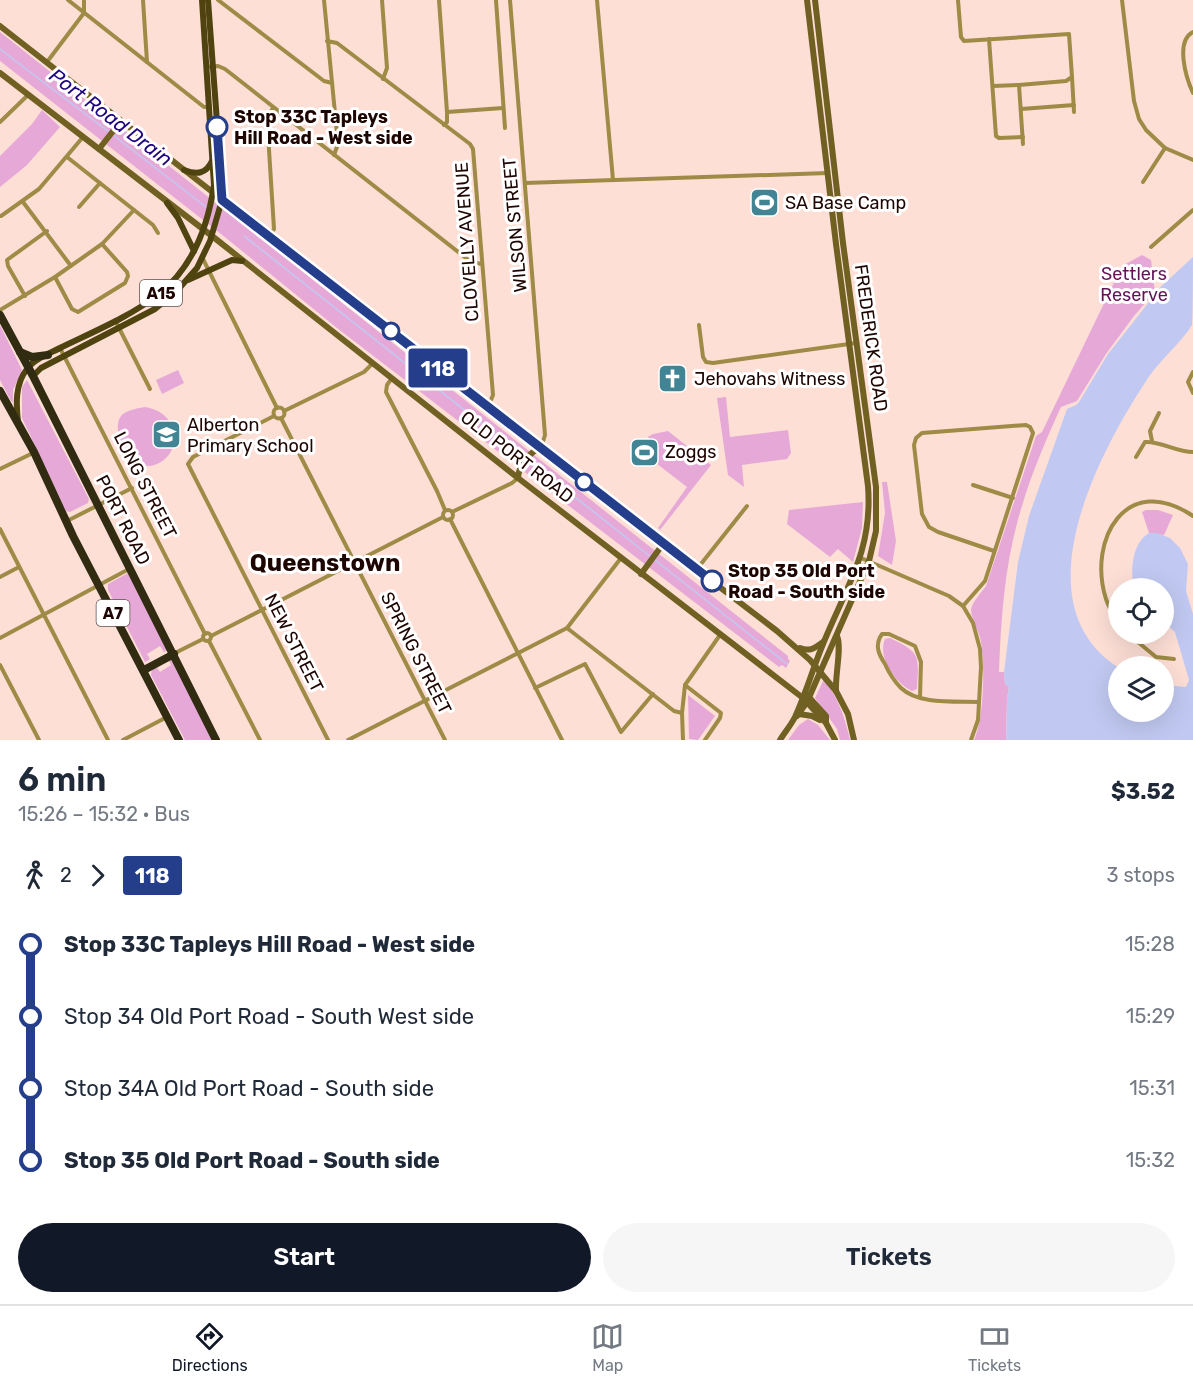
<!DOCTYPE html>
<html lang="en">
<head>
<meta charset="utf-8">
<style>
	:root { --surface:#fff; --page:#f6f6f7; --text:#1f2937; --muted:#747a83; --line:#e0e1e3; --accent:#111827 }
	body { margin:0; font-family:Rubik,sans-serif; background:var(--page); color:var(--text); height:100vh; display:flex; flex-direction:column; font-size:22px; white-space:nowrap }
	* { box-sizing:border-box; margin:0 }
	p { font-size:20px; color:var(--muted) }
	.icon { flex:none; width:33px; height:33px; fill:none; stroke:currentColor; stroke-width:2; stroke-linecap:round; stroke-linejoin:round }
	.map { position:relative; height:740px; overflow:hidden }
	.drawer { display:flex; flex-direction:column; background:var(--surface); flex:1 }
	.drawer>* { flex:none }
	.badge { padding:0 12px; border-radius:4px; font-size:21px; line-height:39px }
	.fabs { position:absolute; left:1108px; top:578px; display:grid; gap:12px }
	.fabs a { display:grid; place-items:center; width:66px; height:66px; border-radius:50%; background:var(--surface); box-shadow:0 6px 24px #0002; font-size:30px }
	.map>.badge { position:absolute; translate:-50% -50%; box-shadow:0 0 0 3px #fff }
	.legs { display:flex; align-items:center; gap:9px; height:66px; padding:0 18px; font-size:20px }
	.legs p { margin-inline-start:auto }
	.head { display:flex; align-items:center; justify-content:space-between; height:102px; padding:0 18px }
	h1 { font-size:33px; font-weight:600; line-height:45px }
	.cta { display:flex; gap:12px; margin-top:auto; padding:12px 18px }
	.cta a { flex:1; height:69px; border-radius:36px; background:var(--accent); color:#fff; font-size:24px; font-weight:600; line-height:69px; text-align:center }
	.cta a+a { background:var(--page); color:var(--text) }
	ul { padding:0 18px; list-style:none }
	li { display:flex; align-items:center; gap:21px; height:72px; font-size:22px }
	li i { display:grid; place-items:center; width:9px; height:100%; margin:0 8px; background:currentColor }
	li i::after { content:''; width:15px; height:15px; margin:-8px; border:4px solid; border-radius:50%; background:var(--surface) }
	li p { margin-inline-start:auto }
	li:first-child i { background:linear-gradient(#0000 50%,currentColor 0) }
	li:last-child i { background:linear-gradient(currentColor 50%,#0000 0) }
	.tab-bar { display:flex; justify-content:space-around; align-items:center; height:84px; border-top:2px solid var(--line); background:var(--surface); font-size:16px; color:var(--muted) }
	.tab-bar a { display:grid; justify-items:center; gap:3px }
	.tab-bar .selected { color:var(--accent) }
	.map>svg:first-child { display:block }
	.green { fill:#e6a9d7 }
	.water { fill:#c1c9f2 }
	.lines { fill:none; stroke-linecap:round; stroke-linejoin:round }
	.stream { stroke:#c1c9f2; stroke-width:1.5 }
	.street { stroke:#9d8b46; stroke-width:4 }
	.secondary { stroke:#706122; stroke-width:6 }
	.primary { stroke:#4f4310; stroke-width:6 }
	.highway { stroke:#312b12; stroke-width:8 }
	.line-1-casing { stroke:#fff; stroke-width:14 }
	.line-1 { stroke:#243e8c; stroke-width:9 }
	.stop-1-dot { fill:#fff; stroke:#243e8c; stroke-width:3 }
	.labels { text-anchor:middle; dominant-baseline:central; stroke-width:6; stroke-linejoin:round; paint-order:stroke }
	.shield { fill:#fff; stroke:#61504e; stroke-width:1.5 }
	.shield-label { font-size:16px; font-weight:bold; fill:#1d0502 }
	.stop-label { font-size:18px; font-weight:bold; fill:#1d0502; stroke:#fff; text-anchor:start }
	.poi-label { font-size:18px; fill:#1d0502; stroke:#fff; text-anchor:start }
	.street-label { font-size:18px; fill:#1d0502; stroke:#fff }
	.park-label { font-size:18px; fill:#651158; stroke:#fff }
	.water-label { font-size:20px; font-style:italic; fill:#1e047e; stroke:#fff }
	.district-label { font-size:24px; font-weight:bold; fill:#1d0502; stroke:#fff }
</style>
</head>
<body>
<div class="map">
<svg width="1193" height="740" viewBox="0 0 1193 740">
	<rect width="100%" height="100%" fill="#fddfd6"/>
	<!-- green -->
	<g class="green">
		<path d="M0,32L788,656V659L790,661L786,668L782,665L779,667L337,328L226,238L0,61Z"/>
		<path d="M42,110L60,127L27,165L0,187V156L32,124Z"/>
		<path d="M1142,255L1151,260L1155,292L1134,316L1106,354L1077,401L1061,407C1046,440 1032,472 1022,506C1005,560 1001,616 999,672H1004L1005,684L1009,687L1007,699L1006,740H974C984,720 985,664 981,642C980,633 971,618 971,610C972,602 981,593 986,586L1036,436L1042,432L1122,266Z"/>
		<path d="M0,325L22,370L13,390V402L11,401L0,380Z"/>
		<path d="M178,370L184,383L162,394L156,380Z"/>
		<path d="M27,380L89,499L88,503L70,512L66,511L22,418V387Z"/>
		<path d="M726,397L730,437L788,430L791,453L787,459L742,465L744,487L728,475L717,398Z"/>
		<path d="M145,407C165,410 179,426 173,446C168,465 143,474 129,457C121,448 112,423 123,414C129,410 138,408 145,407Z"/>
		<path d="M668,431L711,465L660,530L658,528L687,487L648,457L658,450L648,437L653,434Z"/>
		<path d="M882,482H887L896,541L892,565L878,556L885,513Z"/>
		<path d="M863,502L862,528L853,562L838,549L830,557L787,524L789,510Z"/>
		<path d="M1146,510H1158L1173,515L1164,535L1149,533L1142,512Z"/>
		<path d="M128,573L167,650L164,652L160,646L147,654L150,659L145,662L108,590V584Z"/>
		<path d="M890,638C921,653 919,655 917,689L912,691C895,683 877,657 885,639Z"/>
		<path d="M168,659H172L213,740H185L151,675L152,669L156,666L160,672L171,665Z"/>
		<path d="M824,679C838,698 845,717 850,740H840L837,729L815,698Z"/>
		<path d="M688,695L715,716L698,740L689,739Z"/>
		<path d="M808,719L818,725L830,740H788L799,725Z"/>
	</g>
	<!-- water -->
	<path class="water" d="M1193,257C1193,269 1193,318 1192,325C1181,343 1160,360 1148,378C1099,452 1018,604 1119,668V711H1164V685L1186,687L1189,680L1175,632L1164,622V588H1134C1130,571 1132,543 1149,533H1157L1170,538L1180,548L1188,564L1186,591L1193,614V740H1006L1007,699L1009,687L1005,684L1004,672L1018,562L1029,516L1067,409L1076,405L1079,402L1108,354L1156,293L1155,292Z"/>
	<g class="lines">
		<!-- stream -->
		<g class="stream">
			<path d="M0,49L109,132"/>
			<path d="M113,135L206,207"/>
			<path d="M244,236L524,457"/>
			<path d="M528,460L651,557"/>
			<path d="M655,560L787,664"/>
		</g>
		<!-- street -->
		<g class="street">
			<path d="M68,0L204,107H210"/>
			<path d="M143,0L147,62"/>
			<path d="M218,0L324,81L332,83"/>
			<path d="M324,0L338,144L334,155"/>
			<path d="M382,0L387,68L383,79"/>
			<path d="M439,0L447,112V122L444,125"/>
			<path d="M496,0L505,128"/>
			<path d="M510,0L545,435L541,448"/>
			<path d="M597,0L613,180"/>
			<path d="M958,0L961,37L964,41L1069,34L1072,77L1066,81L1019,85L1023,144"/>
			<path d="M1122,0L1134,101L1139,119L1146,130L1165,148L1193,160"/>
			<path d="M1193,32C1175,41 1186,78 1193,93"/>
			<path d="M989,39L996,136L999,138L1023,137"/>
			<path d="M327,41L337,43L470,144L473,149L493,395L488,407"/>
			<path d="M47,62L84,13V0"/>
			<path d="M207,67L218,66L225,69L471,262L482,264"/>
			<path d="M1072,77L1074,112"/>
			<path d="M993,86L1019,85"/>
			<path d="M1021,109L1074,105"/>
			<path d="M447,112L503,108"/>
			<path d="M0,122L28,95"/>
			<path d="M67,157L153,225L158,233"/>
			<path d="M1143,182L1165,148"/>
			<path d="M525,183L828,173"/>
			<path d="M23,202L71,266"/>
			<path d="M79,207L100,183"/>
			<path d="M1,216L39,189L83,137"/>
			<path d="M269,236L274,229L267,118L273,108"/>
			<path d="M1151,247L1193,210"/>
			<path d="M203,259L277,408"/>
			<path d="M55,277L72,309L78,312L125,283L128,276L127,272L102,244"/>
			<path d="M25,296L8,266L7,260L47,231"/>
			<path d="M0,310L55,277L102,244L134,210"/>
			<path d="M115,320L150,389"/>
			<path d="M699,325L703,357L706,362L713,363L856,343"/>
			<path d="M60,348L205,634"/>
			<path d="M1193,372L1188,382L1193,393"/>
			<path d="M392,378L387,385L386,392L437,491L445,510"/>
			<circle cx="279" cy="413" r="5.5"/>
			<path d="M284,411L364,372L373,363"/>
			<path d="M274,416L193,457L188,464L328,740"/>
			<path d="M281,418L445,740"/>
			<path d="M1152,441L1150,431L1159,413"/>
			<path d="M1136,457L1145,442C1161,441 1176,452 1193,452"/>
			<path d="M0,469L33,453"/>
			<path d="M973,485L1013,498"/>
			<circle cx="448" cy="515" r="5"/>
			<path d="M452,512L512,483L518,478"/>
			<path d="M450,519L562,740"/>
			<path d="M67,521L132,488"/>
			<path d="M0,529L108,740"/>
			<path d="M861,558L949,596L963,606L973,623L980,649L981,667L978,720L971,740"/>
			<path d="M697,569L747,506"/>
			<path d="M0,577L19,567"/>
			<path d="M963,606L985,581L1033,433L1030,427L1026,425L922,433L916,438L914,445L922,514L929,527L938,532L994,551"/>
			<path d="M1119,624C1114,616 1109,608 1106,599C1087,539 1127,471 1193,516"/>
			<path d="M567,628L674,711L682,713"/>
			<path d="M1127,633L1156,657L1174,659"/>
			<circle cx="207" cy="637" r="4"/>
			<path d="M211,636L443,517"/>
			<path d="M0,638L129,569"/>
			<path d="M209,641L260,740"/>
			<path d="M175,653L203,639"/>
			<path d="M0,665L39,740"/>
			<path d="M685,685L721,713L720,718L705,740"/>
			<path d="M535,688L585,664L621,732L653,694"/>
			<path d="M920,698L921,662L915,646L889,634H882C874,645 879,655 885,664C889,673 894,681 901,688C919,705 955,701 979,702"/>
			<path d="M123,740L167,717"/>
			<path d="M348,740L567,628L621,558"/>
			<path d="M683,740L682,713L685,685L720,635"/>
		</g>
		<!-- secondary -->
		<g class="secondary">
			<path d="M0,26L658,540L777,631L810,660L836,691L848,714L854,740"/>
			<path d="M0,73L212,236L518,478L803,698L826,723L835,740"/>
			<path d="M99,149L121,121"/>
			<path d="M518,478C518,467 531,450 541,448"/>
			<path d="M641,574L663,544"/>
			<path d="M800,648C810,652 815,648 823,642"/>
			<path d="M836,691C835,675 842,647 837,636"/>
			<path d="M807,695L826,716V722"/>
			<path d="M799,714L812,716L820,720"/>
			<path d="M797,716L807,702L869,561L876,531V487L843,243L815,0"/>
			<path d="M780,740C785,732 791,725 795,717C806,693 813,668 823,644C846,587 873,551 868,486L836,244L807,0"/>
		</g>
		<!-- primary -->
		<g class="primary">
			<path d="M184,170C197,175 206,174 212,161"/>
			<path d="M167,203L178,218L194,251"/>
			<path d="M188,280L232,260L242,261"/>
			<path d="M33,376L41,368L155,309L175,293L197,268L210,241L222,200V190L208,0"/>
			<path d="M18,422C16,404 15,384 27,369C35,358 51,353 62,347C95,331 131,316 159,294C193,267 208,226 214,185L202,0"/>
		</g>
		<!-- highway -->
		<g class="highway">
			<path d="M0,315L33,376L216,740"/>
			<path d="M20,352L32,357L48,355"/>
			<path d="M0,391L34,452L73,536L179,740"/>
			<path d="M144,670L174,654"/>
		</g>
	</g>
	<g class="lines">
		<defs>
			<path id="line-1" d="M217,127L222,200L712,581"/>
		</defs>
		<!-- line-1 casing -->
		<use href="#line-1" class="line-1-casing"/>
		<!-- line-1 -->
		<use href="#line-1" class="line-1"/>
	</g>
	<!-- icons -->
	<defs>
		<symbol id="stadium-square" viewBox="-11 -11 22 22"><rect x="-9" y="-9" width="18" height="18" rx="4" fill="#418494" stroke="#fff"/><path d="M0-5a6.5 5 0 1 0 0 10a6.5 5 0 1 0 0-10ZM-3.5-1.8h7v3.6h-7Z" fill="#fff"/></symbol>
		<symbol id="church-square" viewBox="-11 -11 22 22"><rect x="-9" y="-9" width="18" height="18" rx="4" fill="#418494" stroke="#fff"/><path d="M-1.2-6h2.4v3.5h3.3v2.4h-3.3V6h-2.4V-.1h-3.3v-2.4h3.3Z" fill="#fff"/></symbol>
		<symbol id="school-square" viewBox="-11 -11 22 22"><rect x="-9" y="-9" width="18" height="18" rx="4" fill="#418494" stroke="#fff"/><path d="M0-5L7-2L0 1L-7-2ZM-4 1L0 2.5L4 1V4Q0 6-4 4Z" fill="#fff"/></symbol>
	</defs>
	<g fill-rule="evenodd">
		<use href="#stadium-square" x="748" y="186" width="33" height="33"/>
		<use href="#church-square" x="656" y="362" width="33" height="33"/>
		<use href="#school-square" x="150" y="418" width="33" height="33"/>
		<use href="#stadium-square" x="628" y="436" width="33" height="33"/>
	</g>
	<!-- markers -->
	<g class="stop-1-dot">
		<circle cx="217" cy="127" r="10"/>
		<circle cx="391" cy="331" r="8"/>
		<circle cx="584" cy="482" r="8"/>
		<circle cx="712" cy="581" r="10"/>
	</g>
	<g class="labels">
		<!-- shield labels -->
		<g class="shield">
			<rect x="140" y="280" width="42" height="26" rx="4.5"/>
			<rect x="96.5" y="600" width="33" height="26" rx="4.5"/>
		</g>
		<g class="shield-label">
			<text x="161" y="293">A15</text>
			<text x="113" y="613">A7</text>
		</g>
		<!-- stop labels -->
		<g class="stop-label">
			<text x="234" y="117">Stop 33C Tapleys<tspan x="234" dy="21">Hill Road - West side</tspan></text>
			<text x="728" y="571">Stop 35 Old Port<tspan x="728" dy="21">Road - South side</tspan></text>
		</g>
		<!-- poi labels -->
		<g class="poi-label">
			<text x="785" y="203">SA Base Camp</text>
			<text x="694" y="379">Jehovahs Witness</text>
			<text x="187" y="425">Alberton<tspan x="187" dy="21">Primary School</tspan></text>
			<text x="665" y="452">Zoggs</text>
		</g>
		<!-- street labels -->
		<g class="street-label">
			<text transform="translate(515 225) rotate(-95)">WILSON STREET</text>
			<text transform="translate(467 242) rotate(-94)">CLOVELLY AVENUE</text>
			<text transform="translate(871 338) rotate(82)">FREDERICK ROAD</text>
			<text transform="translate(517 457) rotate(38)">OLD PORT ROAD</text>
			<text transform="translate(145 485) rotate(63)">LONG STREET</text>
			<text transform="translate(123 520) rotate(63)">PORT ROAD</text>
			<text transform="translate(294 643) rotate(63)">NEW STREET</text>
			<text transform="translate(416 653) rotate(63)">SPRING STREET</text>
		</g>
		<!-- park labels -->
		<g class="park-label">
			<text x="1134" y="274">Settlers<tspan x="1134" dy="21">Reserve</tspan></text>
		</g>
		<!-- water labels -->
		<g class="water-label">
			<text transform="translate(111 117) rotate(37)">Port Road Drain</text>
		</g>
		<!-- district labels -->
		<g class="district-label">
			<text x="325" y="563">Queenstown</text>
		</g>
	</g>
</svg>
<div class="fabs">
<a><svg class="icon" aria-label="locate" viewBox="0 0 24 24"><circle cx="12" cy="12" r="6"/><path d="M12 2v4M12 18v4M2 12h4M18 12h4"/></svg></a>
<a><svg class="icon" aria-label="layers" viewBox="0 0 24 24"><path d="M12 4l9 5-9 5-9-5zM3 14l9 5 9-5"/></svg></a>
</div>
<b class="badge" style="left:438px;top:368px;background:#243e8c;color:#fff">118</b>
</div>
<section class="drawer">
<div class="head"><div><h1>6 min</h1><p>15:26 – 15:32 · Bus</p></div><b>$3.52</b></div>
<div class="legs"><svg class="icon" aria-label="walk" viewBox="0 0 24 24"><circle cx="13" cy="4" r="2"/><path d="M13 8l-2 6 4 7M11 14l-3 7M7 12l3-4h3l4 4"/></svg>2<svg class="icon" aria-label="forward" viewBox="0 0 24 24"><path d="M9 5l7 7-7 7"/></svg><b class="badge" style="background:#243e8c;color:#fff">118</b><p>3 stops</p></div>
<ul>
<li><i style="color:#243e8c"></i><b>Stop 33C Tapleys Hill Road - West side</b><p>15:28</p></li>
<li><i style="color:#243e8c"></i><span>Stop 34 Old Port Road - South West side</span><p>15:29</p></li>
<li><i style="color:#243e8c"></i><span>Stop 34A Old Port Road - South side</span><p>15:31</p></li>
<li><i style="color:#243e8c"></i><b>Stop 35 Old Port Road - South side</b><p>15:32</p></li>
</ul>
<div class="cta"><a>Start</a><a>Tickets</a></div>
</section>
<nav class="tab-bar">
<a class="selected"><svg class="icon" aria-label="directions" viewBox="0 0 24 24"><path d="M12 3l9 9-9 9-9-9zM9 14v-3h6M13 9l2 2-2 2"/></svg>Directions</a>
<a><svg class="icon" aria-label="map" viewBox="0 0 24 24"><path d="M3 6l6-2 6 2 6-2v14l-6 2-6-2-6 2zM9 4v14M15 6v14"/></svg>Map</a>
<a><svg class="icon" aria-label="tickets" viewBox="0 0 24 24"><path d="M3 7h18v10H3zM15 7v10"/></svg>Tickets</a>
</nav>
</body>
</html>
